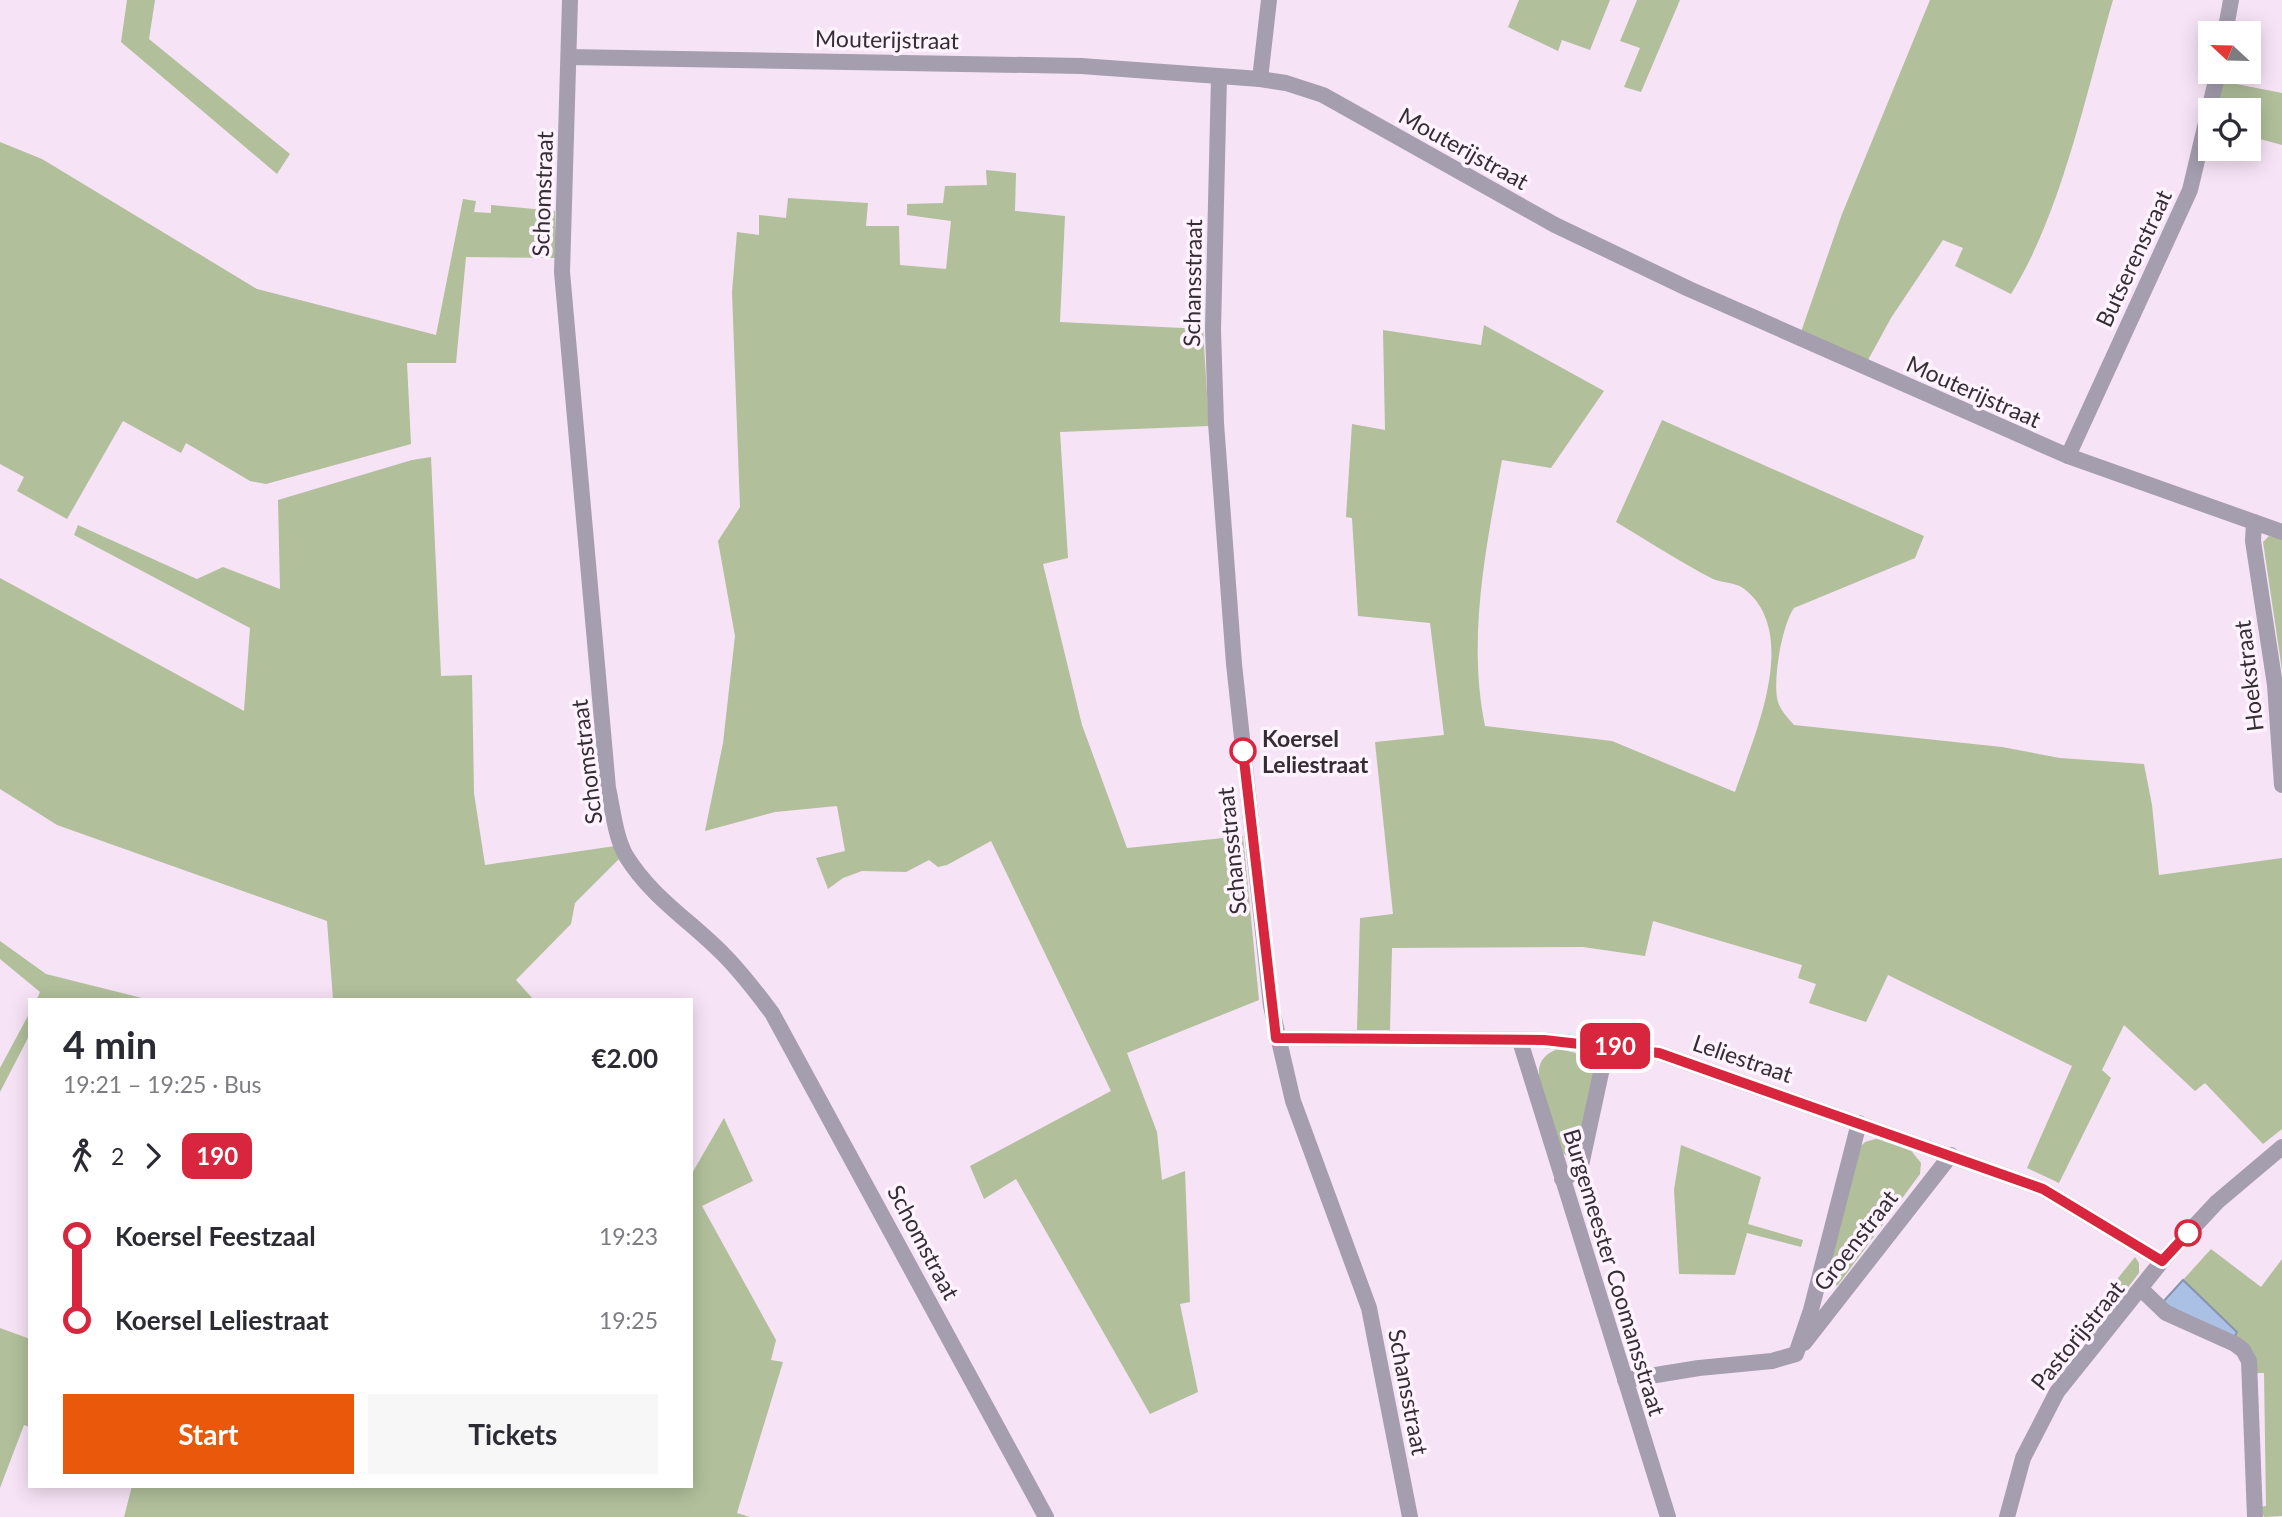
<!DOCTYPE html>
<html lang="en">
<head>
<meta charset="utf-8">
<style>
	:root { --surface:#fff; --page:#f7f7f7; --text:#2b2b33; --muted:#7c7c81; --accent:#ea580c }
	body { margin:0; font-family:Lato,sans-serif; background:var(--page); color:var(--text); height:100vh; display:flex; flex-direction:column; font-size:26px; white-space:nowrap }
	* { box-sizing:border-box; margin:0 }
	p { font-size:23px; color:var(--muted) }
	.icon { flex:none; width:38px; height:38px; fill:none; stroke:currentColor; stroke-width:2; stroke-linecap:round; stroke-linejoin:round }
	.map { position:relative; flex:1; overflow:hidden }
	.details { position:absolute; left:28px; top:998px; width:665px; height:490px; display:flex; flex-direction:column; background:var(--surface); border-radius:0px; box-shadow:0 4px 18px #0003 }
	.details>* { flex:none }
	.badge { padding:0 14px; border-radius:10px; font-size:24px; line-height:46px }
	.needle { width:46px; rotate:292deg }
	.fabs { position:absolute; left:2198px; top:21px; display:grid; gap:14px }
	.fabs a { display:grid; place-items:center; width:63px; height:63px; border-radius:0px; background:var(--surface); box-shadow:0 4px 18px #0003; font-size:35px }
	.map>.badge { position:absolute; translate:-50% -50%; box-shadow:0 0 0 4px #fff }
	.legs { display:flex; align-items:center; gap:10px; height:77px; padding:0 35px; font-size:23px }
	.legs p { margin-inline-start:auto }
	.summary { display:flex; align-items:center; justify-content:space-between; height:119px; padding:0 35px }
	h1 { font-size:38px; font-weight:700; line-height:52px }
	.button { display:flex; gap:14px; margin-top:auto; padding:14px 35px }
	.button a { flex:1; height:80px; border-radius:0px; background:var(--accent); color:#fff; font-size:28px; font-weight:700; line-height:80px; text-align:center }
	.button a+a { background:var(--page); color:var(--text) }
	ul { padding:0 35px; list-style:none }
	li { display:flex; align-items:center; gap:24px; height:84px; font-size:26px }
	li i { display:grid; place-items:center; width:10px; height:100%; margin:0 9px; background:currentColor }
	li i::after { content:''; width:18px; height:18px; margin:-9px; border:5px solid; border-radius:50%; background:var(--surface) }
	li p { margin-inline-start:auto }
	li:first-child i { background:linear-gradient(#0000 50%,currentColor 0) }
	li:last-child i { background:linear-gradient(currentColor 50%,#0000 0) }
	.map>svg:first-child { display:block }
	.green { fill:#b1bf9b }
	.water { fill:#aac0e5; stroke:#8794b0; stroke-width:2 }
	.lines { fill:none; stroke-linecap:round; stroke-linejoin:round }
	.street { stroke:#a59eaf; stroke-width:16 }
	.line-1-casing { stroke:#fff; stroke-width:16 }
	.line-1 { stroke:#d7263d; stroke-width:10 }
	.stop-1-dot { fill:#fff; stroke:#d7263d; stroke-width:3.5 }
	.labels { text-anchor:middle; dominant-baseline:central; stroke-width:7; stroke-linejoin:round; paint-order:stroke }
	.street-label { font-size:23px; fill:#352d34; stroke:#fff3ff }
	.stop-label { font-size:23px; font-weight:bold; fill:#352d34; stroke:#fff3ff; text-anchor:start }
</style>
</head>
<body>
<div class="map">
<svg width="2282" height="1517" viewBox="0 0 2282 1517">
	<rect width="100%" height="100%" fill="#f7e3f6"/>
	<!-- green -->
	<g class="green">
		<path d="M127,0H155L149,39L290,154L277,174L121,42Z"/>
		<path d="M1519,0H1610L1590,50L1562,40L1558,51L1508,27Z"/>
		<path d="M1637,0H1680L1641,92L1624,87L1640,48L1620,41Z"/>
		<path d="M1930,0H2113C2086,93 2062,212 2011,294L1955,266L1963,248L1943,240L1891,318L1868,360L1801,332L1842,214Z"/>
		<path d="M2221,81L2282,93V145L2249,136V110H2216Z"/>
		<path d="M0,142L42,159L257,289L436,335L463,199L476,201L474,212L491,213V205L555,211V258L466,257L456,363H407L411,444L266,484L250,481L186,443L181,453L123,421L67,519L17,491L24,477L0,464Z"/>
		<path d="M986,170L1016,173L1015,211L1065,216L1060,322L1203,329L1209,426L1060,432L1068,558L1043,564L1082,725L1127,848L1243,836L1259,1000L1127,1053L1157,1132L1162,1180L1185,1171L1190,1302L1180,1304L1198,1392L1150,1414L1016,1179L984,1199L970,1166L1111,1091L991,841L947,865L938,867L929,860L906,872L862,871L843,878L828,889L816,858L845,851L837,806L775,812L705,831L723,743L735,636L718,541L740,507L732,292L737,232L759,235V215L786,218L788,198L868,203L866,226H899L900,265L946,269L951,221L907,215V204L943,203L945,186L987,185Z"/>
		<path d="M1484,325L1604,391L1551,468L1502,460C1486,547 1467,638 1485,726L1612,741L1735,792C1754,736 1802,632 1743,588C1734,582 1722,583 1713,579C1680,562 1648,541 1616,522L1662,420L1924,536L1915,558L1794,608C1782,625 1772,682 1778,702C1781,711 1788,718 1794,725L2002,747L2060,758L2144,764L2152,805L2159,875L2282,858V1129L2263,1144L2205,1083L2195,1091L2124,1025L2102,1070L2111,1078L2059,1183L2027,1168L2072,1066L1888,975L1866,1022L1809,1003L1816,984L1798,978L1802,965L1653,921L1645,956L1583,947L1392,948L1390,1030H1357L1360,918L1393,914L1375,742L1444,735L1430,623L1358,616L1352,518L1346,517L1352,424L1385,430L1383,330L1481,345Z"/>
		<path d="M431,457L441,676L472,675L474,793L485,865L615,846L620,858L575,903L571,924L516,980L533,999H333L327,921L57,825L0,789V578L244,711L250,628L74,535L78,525L197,579L223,567L280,589L278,500L412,460Z"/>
		<path d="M2269,536L2282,539V670L2263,542Z"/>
		<path d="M0,941L46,974L146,999H37L40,992L0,959Z"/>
		<path d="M30,1012V1034L0,1092V1068Z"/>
		<path d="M1561,1049L1589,1057L1595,1072L1576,1160L1573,1161L1563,1153C1557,1135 1538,1087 1539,1071C1539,1059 1550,1050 1561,1049Z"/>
		<path d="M724,1118L753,1181L702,1206L776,1340L771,1360L783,1362L737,1513L750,1517H124L132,1486H691V1175Z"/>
		<path d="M1879,1138L1909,1148L1921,1163L1920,1174L1838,1285L1828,1287L1823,1282L1858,1149L1865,1142Z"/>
		<path d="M1681,1145L1761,1177L1748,1224L1803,1240L1801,1247L1747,1233L1735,1275L1679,1274L1674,1190Z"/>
		<path d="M2211,1249L2261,1287L2282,1259V1516L2264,1517L2260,1507L2266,1506L2264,1373H2257L2255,1359L2234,1338L2237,1331L2183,1280Z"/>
		<path d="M2135,1257L2139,1263V1273L2126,1290L2114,1283Z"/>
		<path d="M0,1328L30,1339V1427L24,1425L0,1488Z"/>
	</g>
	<!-- water -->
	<path class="water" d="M2183,1280L2237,1332L2234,1338L2162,1303Z"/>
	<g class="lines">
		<!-- street -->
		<g class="street">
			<path d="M570,0L562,272L608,788C613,810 615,836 626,856C652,898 691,921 724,955C742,973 757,993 772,1013L1046,1517"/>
			<path d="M2225,33L2231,0"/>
			<path d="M569,57L1081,66L1260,79L1286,83L1323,95L1555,225L1689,289L2068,456L2282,532"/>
			<path d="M1219,77L1213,330L1216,423L1234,664L1271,1006L1293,1101L1369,1308L1410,1517"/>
			<path d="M1260,79L1269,0"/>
			<path d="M2068,456L2190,190L2218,72"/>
			<path d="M2254,522L2253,541L2275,685L2282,785"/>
			<path d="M1276,1038L1544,1040L1659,1053L2043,1189L2162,1261"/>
			<path d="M1520,1041L1668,1517"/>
			<path d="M1562,1179L1580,1170L1607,1045"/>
			<path d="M2142,1290L2166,1313L2235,1344L2243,1350L2249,1361L2255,1517"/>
			<path d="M1804,1343L1951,1155"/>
			<path d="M1625,1380L1699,1368L1772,1361L1796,1354L1811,1310L1859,1123"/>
			<path d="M2007,1517L2023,1458L2057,1392L2162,1261L2217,1202L2282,1147"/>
		</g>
	</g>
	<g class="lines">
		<defs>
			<path id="line-1" d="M1243,751L1276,1038L1544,1040L1659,1053L2043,1189L2162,1261L2188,1233"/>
		</defs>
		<!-- line-1 casing -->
		<use href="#line-1" class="line-1-casing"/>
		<!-- line-1 -->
		<use href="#line-1" class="line-1"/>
	</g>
	<!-- markers -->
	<g class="stop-1-dot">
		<circle cx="1243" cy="751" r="12"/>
		<circle cx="2188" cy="1233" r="12"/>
	</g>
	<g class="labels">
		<!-- street labels -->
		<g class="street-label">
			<text transform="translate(887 39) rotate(1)">Mouterijstraat</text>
			<text transform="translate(1464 148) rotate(29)">Mouterijstraat</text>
			<text transform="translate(542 194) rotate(-88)">Schomstraat</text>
			<text transform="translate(2133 258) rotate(-65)">Butserenstraat</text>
			<text transform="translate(1192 283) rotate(-89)">Schansstraat</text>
			<text transform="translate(1974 391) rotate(24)">Mouterijstraat</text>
			<text transform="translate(2248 676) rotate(-97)">Hoekstraat</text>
			<text transform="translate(586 762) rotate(-97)">Schomstraat</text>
			<text transform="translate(1231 851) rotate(-96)">Schansstraat</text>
			<text transform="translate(1743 1058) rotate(19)">Leliestraat</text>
			<text transform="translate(1855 1240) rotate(-52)">Groenstraat</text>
			<text transform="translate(924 1242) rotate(62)">Schomstraat</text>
			<text transform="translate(1615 1272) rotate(73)">Burgemeester Coomansstraat</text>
			<text transform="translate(2077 1335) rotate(-51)">Pastorijstraat</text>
			<text transform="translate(1409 1392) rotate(79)">Schansstraat</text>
		</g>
		<!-- stop labels -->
		<g class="stop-label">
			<text x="1262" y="738">Koersel<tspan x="1262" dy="26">Leliestraat</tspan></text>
		</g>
	</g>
</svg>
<div class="fabs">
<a><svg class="needle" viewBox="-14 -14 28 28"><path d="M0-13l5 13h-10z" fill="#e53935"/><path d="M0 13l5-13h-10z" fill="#7c7c81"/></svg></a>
<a><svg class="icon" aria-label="locate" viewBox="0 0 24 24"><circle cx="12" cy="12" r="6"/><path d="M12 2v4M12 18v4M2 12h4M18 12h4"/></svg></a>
</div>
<b class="badge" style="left:1615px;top:1046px;background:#d7263d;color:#fff">190</b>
<section class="details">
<div class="summary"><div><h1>4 min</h1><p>19:21 – 19:25 · Bus</p></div><b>€2.00</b></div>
<div class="legs"><svg class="icon" aria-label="walk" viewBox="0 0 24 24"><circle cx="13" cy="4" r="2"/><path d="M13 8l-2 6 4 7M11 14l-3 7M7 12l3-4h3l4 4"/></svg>2<svg class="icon" aria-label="forward" viewBox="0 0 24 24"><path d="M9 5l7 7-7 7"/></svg><b class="badge" style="background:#d7263d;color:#fff">190</b></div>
<ul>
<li><i style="color:#d7263d"></i><b>Koersel Feestzaal</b><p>19:23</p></li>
<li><i style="color:#d7263d"></i><b>Koersel Leliestraat</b><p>19:25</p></li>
</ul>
<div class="button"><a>Start</a><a>Tickets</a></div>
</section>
</div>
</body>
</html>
